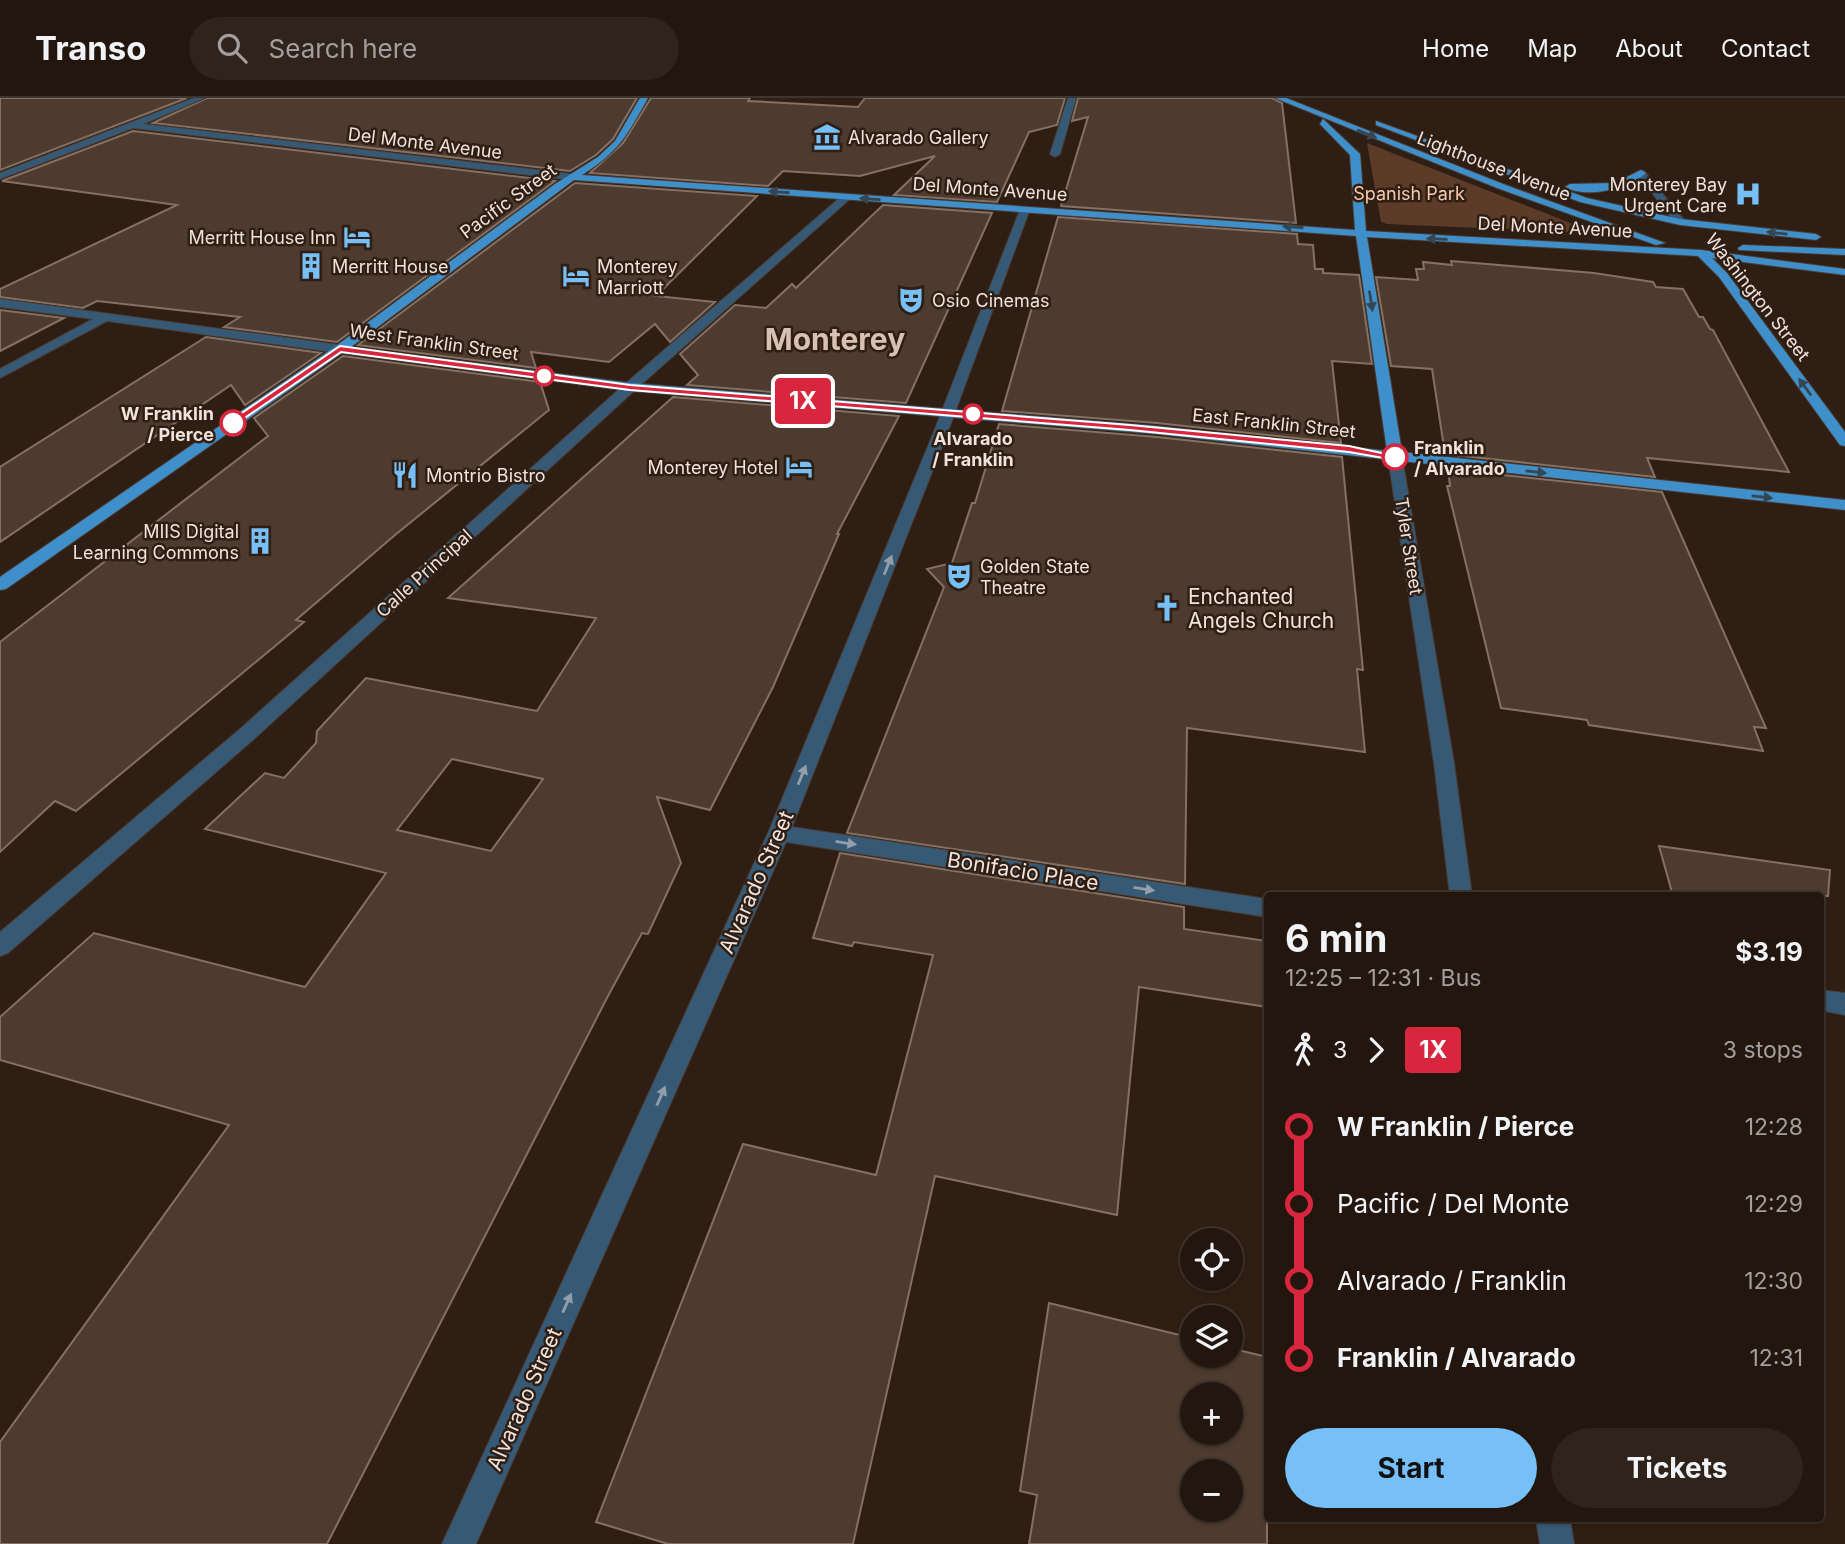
<!DOCTYPE html>
<html lang="en">
<head>
<meta charset="utf-8">
<style>
	:root { --surface:#23160e; --page:#2f231c; --text:#f1f3f6; --muted:#a39f9e; --line:#40352e; --accent:#77bff7 }
	body { margin:0; font-family:Inter,sans-serif; background:var(--page); color:var(--text); height:100vh; display:flex; flex-direction:column; font-size:26px; white-space:nowrap }
	* { box-sizing:border-box; margin:0 }
	p { font-size:23px; color:var(--muted) }
	.icon { flex:none; width:38px; height:38px; fill:none; stroke:currentColor; stroke-width:2; stroke-linecap:round; stroke-linejoin:round }
	.map { position:relative; flex:1; overflow:hidden }
	.sheet { position:absolute; left:1264px; top:794px; width:560px; height:630px; display:flex; flex-direction:column; background:var(--surface); border-radius:7px; box-shadow:0 2px 5px #0004,0 0 0 2px var(--line) }
	.sheet>* { flex:none }
	.badge { padding:0 14px; border-radius:5px; font-size:24px; line-height:46px }
	.tools { position:absolute; left:1180px; top:1130px; display:grid; gap:14px }
	.tools a { display:grid; place-items:center; width:63px; height:63px; border-radius:50%; background:var(--surface); box-shadow:0 2px 5px #0004,0 0 0 2px var(--line); font-size:35px }
	.map>.badge { position:absolute; translate:-50% -50%; box-shadow:0 0 0 4px #fff }
	.legs { display:flex; align-items:center; gap:10px; height:77px; padding:0 21px; font-size:23px }
	.legs p { margin-inline-start:auto }
	.headline { display:flex; align-items:center; justify-content:space-between; height:119px; padding:0 21px }
	h1 { font-size:38px; font-weight:700; line-height:52px }
	.primary-button { display:flex; gap:14px; margin-top:auto; padding:14px 21px }
	.primary-button a { flex:1; height:80px; border-radius:42px; background:var(--accent); color:#111; font-size:28px; font-weight:700; line-height:80px; text-align:center }
	.primary-button a+a { background:var(--page); color:var(--text) }
	ul { padding:0 21px; list-style:none }
	li { display:flex; align-items:center; gap:24px; height:77px; font-size:26px }
	li i { display:grid; place-items:center; width:10px; height:100%; margin:0 9px; background:currentColor }
	li i::after { content:''; width:18px; height:18px; margin:-9px; border:5px solid; border-radius:50%; background:var(--surface) }
	li p { margin-inline-start:auto }
	li:first-child i { background:linear-gradient(#0000 50%,currentColor 0) }
	li:last-child i { background:linear-gradient(currentColor 50%,#0000 0) }
	header { display:flex; align-items:center; gap:42px; box-sizing:border-box; height:98px; padding:0 35px; background:var(--surface); border-bottom:2px solid var(--line) }
	header strong { font-size:33px }
	nav { display:flex; gap:38px; margin-inline-start:auto; font-size:24px }
	.search { width:490px; height:63px; background:var(--page); display:flex; align-items:center; gap:18px; box-sizing:border-box; padding:0 24px; border-radius:38px; color:var(--muted); font-size:26px }
	.map>svg:first-child { display:block }
	.green { fill:#5c3c28 }
	.building { fill:#4e3b2f; stroke:#857063; stroke-width:2; fill-rule:evenodd }
	.lines { fill:none; stroke-linecap:round; stroke-linejoin:round }
	.minor-casing { stroke:#4a3a2f; stroke-width:2 }
	.major-casing { stroke:#4a3a2f; stroke-width:2 }
	.minor { fill:#365a76; fill-rule:evenodd }
	.major { fill:#3f90ca; fill-rule:evenodd }
	.oneway { fill:#354653 }
	.oneway2 { fill:#929ea9 }
	.line-1 { fill:#d7263d; stroke:#fff; stroke-width:2 }
	.stop-1-dot { fill:#fff; stroke:#d7263d; stroke-width:3.5 }
	.labels { text-anchor:middle; dominant-baseline:central; stroke-width:5; stroke-linejoin:round; paint-order:stroke }
	.far-poi-label { font-size:18px; fill:#efe3dc; stroke:#2f1e13; text-anchor:start }
	.far-street-label { font-size:18px; fill:#efe3dc; stroke:#2f1e13 }
	.far-park-label { font-size:18px; fill:#f7c9ad; stroke:#2f1e13 }
	.far-stop-label { font-size:18px; font-weight:bold; fill:#efe3dc; stroke:#2f1e13; text-anchor:end }
	.poi-label { font-size:21px; fill:#efe3dc; stroke:#2f1e13; text-anchor:start }
	.street-label { font-size:21px; fill:#efe3dc; stroke:#2f1e13 }
	.far-town-label { font-size:30px; font-weight:bold; fill:#d8c0b2; stroke:#2f1e13 }
</style>
</head>
<body>
<header>
<strong>Transo</strong>
<div class="search"><svg class="icon" aria-label="search" viewBox="0 0 24 24"><circle cx="10" cy="10" r="6"/><path d="M15 15l6 6"/></svg>Search here</div>
<nav><a>Home</a><a>Map</a><a>About</a><a>Contact</a></nav>
</header>
<div class="map">
<svg width="1845" height="1446" viewBox="0 0 1845 1446">
	<rect width="100%" height="100%" fill="#2f1e13"/>
	<!-- green -->
	<path class="green" d="M1367,45L1596,135L1387,126L1381,124Z"/>
	<!-- building -->
	<g class="building">
		<path d="M0,0H187L0,72Z"/>
		<path d="M207,0H637L613,41L596,57L570,73L153,25Z"/>
		<path d="M651,0H750L748,3L858,9L865,0H1065L1057,27L1029,34L997,104L894,97L935,58L860,78L783,73L768,88L590,75L623,45Z"/>
		<path d="M1078,0H1272L1282,5L1296,125L1061,108L1088,19L1072,23Z"/>
		<path d="M133,33L555,83L337,244L224,229L240,219L97,203L83,210L0,199V191L177,107L2,83Z"/>
		<path d="M575,85L757,98L656,198L715,204L670,244L655,226L609,264L531,254L536,270L358,247Z"/>
		<path d="M883,107L992,115L906,305L687,287L698,277L680,256L735,207L766,210L792,186L796,190Z"/>
		<path d="M1058,119L1297,136L1298,146L1313,147L1315,171H1323V175L1359,177L1372,266L1332,263L1341,345L1157,325L1002,313Z"/>
		<path d="M1451,163L1594,175L1653,184L1656,189L1683,191L1699,219H1703L1710,231L1713,232L1789,374L1647,360L1655,379L1445,356L1432,271L1391,268L1376,179L1418,182L1416,171H1424L1423,164L1452,167Z"/>
		<path d="M0,212L64,220L0,253Z"/>
		<path d="M206,239L321,255L245,307L231,287L0,444V369Z"/>
		<path d="M343,258L540,284L549,312L395,437L296,522L304,524L76,713L55,703L0,754V544L268,338L254,320Z"/>
		<path d="M673,299L899,318L837,436H839L773,589L710,712L657,699L681,765L648,836L642,835L608,898L327,1446H0V1344L229,1027L0,962V919L94,835L305,889L386,775L205,731L265,675L284,680L316,645L317,633L366,580L537,613L596,520L448,500ZM452,661L543,681L491,753L397,732Z"/>
		<path d="M999,326L1157,339L1342,359L1363,572L1357,571L1365,654L1187,630L1185,786L847,735L944,489L927,471L952,465L972,405H975Z"/>
		<path d="M1448,371L1662,394L1766,630L1754,629L1763,653L1589,627L1587,622L1501,610L1447,388H1450Z"/>
		<path d="M1659,748L1830,772L1828,798H1673Z"/>
		<path d="M840,755L1184,809V831L1267,843V909L1139,889L1117,1117L935,1078L853,1446H668L596,1424L743,1046L876,1077L933,857L854,844L852,848L813,840Z"/>
		<path d="M1049,1205L1192,1240V1258H1230V1250L1267,1259V1446H1029L1037,1397L1020,1393ZM1192,1297H1230V1335H1192ZM1192,1374H1230V1412H1192Z"/>
	</g>
	<g class="lines">
		<defs>
			<g id="minor">
				<path d="M194,0H205L143,26L572,76L577,79L572,82L133,30L0,81V75Z"/>
				<path d="M1068,0H1076L1060,56L1055,59L1050,56Z"/>
				<path d="M1638,73H1644L1684,122V126H1676L1638,77Z"/>
				<path d="M843,97L852,99L635,292L254,641L8,855L0,858V834L240,631L625,286Z"/>
				<path d="M1021,109L1030,111L947,336L792,729L1267,801V819L786,744L476,1446H442L768,735L933,336Z"/>
				<path d="M0,201L340,247L346,251L340,255L107,223L0,280V271L93,221L0,209Z"/>
				<path d="M1395,355L1402,359L1454,665L1472,798H1450L1434,665L1388,359Z"/>
				<path d="M1820,892L1845,895V917L1820,912Z"/>
				<path d="M1536,1421H1570L1574,1446H1540Z"/>
			</g>
			<g id="major">
				<path d="M640,0H648C627,37 620,53 582,77L1355,132L1350,57L1320,26L1323,21L1360,56L1366,133L1701,152L1845,171V177L1712,160L1727,175L1845,334V348L1840,347L1719,179L1698,158L1367,139L1402,354L1845,402V412L1157,336L630,293L342,255L6,491L0,492V479L336,248L555,86L598,59L615,43ZM574,82L1356,138L1387,353L1157,328L630,285L351,249Z"/>
				<path d="M1275,0H1286L1503,86L1665,145L1656,147L1497,90Z"/>
				<path d="M1376,23L1587,100L1680,121L1816,136L1821,139L1816,142L1680,127L1580,104L1376,27Z"/>
				<path d="M1641,72L1646,75C1630,91 1585,101 1565,89L1570,86L1615,85Z"/>
				<path d="M1743,147L1845,151V157L1739,152L1738,150Z"/>
			</g>
		</defs>
		<!-- minor casing -->
		<use href="#minor" class="minor-casing"/>
		<!-- major casing -->
		<use href="#major" class="major-casing"/>
		<!-- minor -->
		<use href="#minor" class="minor"/>
		<!-- major -->
		<use href="#major" class="major"/>
	</g>
	<!-- one-way arrows -->
	<defs><path id="oneway-solid" d="M-6-.8H1V-3.2L6.5 0L1 3.2V.8H-6Z" transform="scale(1.75)"/></defs>
	<g class="oneway">
		<use href="#oneway-solid" transform="translate(1367 36) rotate(22)"/>
		<use href="#oneway-solid" transform="translate(779 94) rotate(-176)"/>
		<use href="#oneway-solid" transform="translate(870 101) rotate(-176)"/>
		<use href="#oneway-solid" transform="translate(1293 129) rotate(-176)"/>
		<use href="#oneway-solid" transform="translate(1777 135) rotate(-174)"/>
		<use href="#oneway-solid" transform="translate(1437 141) rotate(-178)"/>
		<use href="#oneway-solid" transform="translate(1371 203) rotate(81)"/>
		<use href="#oneway-solid" transform="translate(1805 289) rotate(-126)"/>
		<use href="#oneway-solid" transform="translate(1536 374) rotate(6)"/>
		<use href="#oneway-solid" transform="translate(1762 399) rotate(6)"/>
	</g>
	<g class="oneway2">
		<use href="#oneway-solid" transform="translate(888 467) rotate(-68)"/>
		<use href="#oneway-solid" transform="translate(802 677) rotate(-68)"/>
		<use href="#oneway-solid" transform="translate(846 745) rotate(9)"/>
		<use href="#oneway-solid" transform="translate(1144 791) rotate(9)"/>
		<use href="#oneway-solid" transform="translate(661 998) rotate(-66)"/>
		<use href="#oneway-solid" transform="translate(567 1205) rotate(-66)"/>
	</g>
	<!-- line-1 -->
	<path class="line-1" d="M340,248L630,287L1130,327L1349,348L1400,359L1395,362L1349,354L1130,332L630,292L341,254L236,326H230V323Z"/>
	<!-- icons -->
	<defs>
		<symbol id="museum-bare" viewBox="-9 -9 18 18"><path d="M0-6L6-3V-2H-6V-3ZM-5-1h2V3h-2ZM-1-1h2V3h-2ZM3-1h2V3H3ZM-6 4H6V6H-6Z" fill="#77bff7" stroke="#2f1e13" stroke-width="2.5" paint-order="stroke"/></symbol>
		<symbol id="hospital-bare" viewBox="-9 -9 18 18"><path d="M-5-5h3v3.5h4V-5h3V5h-3V1.5h-4V5h-3Z" fill="#77bff7" stroke="#2f1e13" stroke-width="2.5" paint-order="stroke"/></symbol>
		<symbol id="hotel-bare" viewBox="-9 -9 18 18"><path d="M-6-4.5h1.5V1H6V5H4.5V3h-9V5H-6ZM-4 0a1.8 1.8 0 1 1 3.6 0ZM.5 0V-2.5h3Q6-2.5 6 0Z" fill="#77bff7" stroke="#2f1e13" stroke-width="2.5" paint-order="stroke"/></symbol>
		<symbol id="building-bare" viewBox="-9 -9 18 18"><path d="M-4-6H4V6H1V3H-1V6H-4ZM-2.5-4.3h1.7v1.8h-1.7ZM.8-4.3h1.7v1.8H.8ZM-2.5-1h1.7V.8h-1.7ZM.8-1h1.7V.8H.8Z" fill="#77bff7" stroke="#2f1e13" stroke-width="2.5" paint-order="stroke"/></symbol>
		<symbol id="theatre-bare" viewBox="-9 -9 18 18"><path d="M-5-5.5Q0-4 5-5.5V0Q5 5 0 6Q-5 5-5 0ZM-3.3-2.5H-1v1.5H-3.3ZM1-2.5H3.3v1.5H1ZM-2.8 1Q0 5.5 2.8 1Z" fill="#77bff7" stroke="#2f1e13" stroke-width="2.5" paint-order="stroke"/></symbol>
		<symbol id="restaurant-bare" viewBox="-9 -9 18 18"><path d="M-5-6h1v4h1v-4h1v4h1v-4h1v5L-1.5 .5V6h-2V.5L-5-1ZM5-6V6H3V1.5H1.5Q1.5-4 5-6Z" fill="#77bff7" stroke="#2f1e13" stroke-width="2.5" paint-order="stroke"/></symbol>
		<symbol id="church-bare" viewBox="-9 -9 18 18"><path d="M-1.2-6h2.4v3.5h3.3v2.4h-3.3V6h-2.4V-.1h-3.3v-2.4h3.3Z" fill="#77bff7" stroke="#2f1e13" stroke-width="2.5" paint-order="stroke"/></symbol>
	</defs>
	<g fill-rule="evenodd">
		<use href="#museum-bare" x="808" y="20" width="38" height="38"/>
		<use href="#hospital-bare" x="1729" y="77" width="38" height="38"/>
		<use href="#hotel-bare" x="338" y="120" width="38" height="38"/>
		<use href="#building-bare" x="292" y="149" width="38" height="38"/>
		<use href="#hotel-bare" x="557" y="159" width="38" height="38"/>
		<use href="#theatre-bare" x="892" y="183" width="38" height="38"/>
		<use href="#hotel-bare" x="780" y="350" width="38" height="38"/>
		<use href="#restaurant-bare" x="386" y="358" width="38" height="38"/>
		<use href="#building-bare" x="241" y="424" width="38" height="38"/>
		<use href="#theatre-bare" x="940" y="459" width="38" height="38"/>
		<use href="#church-bare" x="1148" y="491" width="38" height="38"/>
	</g>
	<!-- markers -->
	<g class="stop-1-dot">
		<circle cx="544" cy="278" r="9"/>
		<circle cx="973" cy="316" r="9"/>
		<circle cx="233" cy="325" r="12"/>
		<circle cx="1395" cy="359" r="12"/>
	</g>
	<g class="labels">
		<!-- far-poi labels -->
		<g class="far-poi-label">
			<text x="848" y="39">Alvarado Gallery</text>
			<text x="1727" y="86" text-anchor="end">Monterey Bay<tspan x="1727" dy="21">Urgent Care</tspan></text>
			<text x="336" y="139" text-anchor="end">Merritt House Inn</text>
			<text x="332" y="168">Merritt House</text>
			<text x="597" y="168">Monterey<tspan x="597" dy="21">Marriott</tspan></text>
			<text x="932" y="202">Osio Cinemas</text>
			<text x="778" y="369" text-anchor="end">Monterey Hotel</text>
			<text x="426" y="377">Montrio Bistro</text>
			<text x="239" y="433" text-anchor="end">MIIS Digital<tspan x="239" dy="21">Learning Commons</tspan></text>
			<text x="980" y="468">Golden State<tspan x="980" dy="21">Theatre</tspan></text>
		</g>
		<!-- far-street labels -->
		<g class="far-street-label">
			<text transform="translate(425 45) rotate(7)">Del Monte Avenue</text>
			<text transform="translate(1494 68) rotate(21)">Lighthouse Avenue</text>
			<text transform="translate(990 91) rotate(4)">Del Monte Avenue</text>
			<text transform="translate(508 103) rotate(-36)">Pacific Street</text>
			<text transform="translate(1555 129) rotate(3)">Del Monte Avenue</text>
			<text transform="translate(1758 199) rotate(52)">Washington Street</text>
			<text transform="translate(434 244) rotate(8)">West Franklin Street</text>
			<text transform="translate(1274 325) rotate(6)">East Franklin Street</text>
			<text transform="translate(1409 448) rotate(81)">Tyler Street</text>
			<text transform="translate(424 475) rotate(-42)">Calle Principal</text>
		</g>
		<!-- far-park labels -->
		<g class="far-park-label">
			<text x="1409" y="95">Spanish Park</text>
		</g>
		<!-- far-stop labels -->
		<g class="far-stop-label">
			<text x="214" y="315">W Franklin<tspan x="214" dy="21">/ Pierce</tspan></text>
			<text x="973" y="340" text-anchor="middle">Alvarado<tspan x="973" dy="21">/ Franklin</tspan></text>
			<text x="1414" y="349" text-anchor="start">Franklin<tspan x="1414" dy="21">/ Alvarado</tspan></text>
		</g>
		<!-- poi labels -->
		<g class="poi-label">
			<text x="1188" y="498">Enchanted<tspan x="1188" dy="24">Angels Church</tspan></text>
		</g>
		<!-- street labels -->
		<g class="street-label">
			<text transform="translate(1023 773) rotate(9)">Bonifacio Place</text>
			<text transform="translate(756 784) rotate(-66)">Alvarado Street</text>
			<text transform="translate(524 1301) rotate(-66)">Alvarado Street</text>
		</g>
		<!-- far-town labels -->
		<g class="far-town-label">
			<text x="835" y="241">Monterey</text>
		</g>
	</g>
</svg>
<div class="tools">
<a><svg class="icon" aria-label="locate" viewBox="0 0 24 24"><circle cx="12" cy="12" r="6"/><path d="M12 2v4M12 18v4M2 12h4M18 12h4"/></svg></a>
<a><svg class="icon" aria-label="layers" viewBox="0 0 24 24"><path d="M12 4l9 5-9 5-9-5zM3 14l9 5 9-5"/></svg></a>
<a>+</a>
<a>−</a>
</div>
<b class="badge" style="left:803px;top:303px;background:#d7263d;color:#fff">1X</b>
<section class="sheet">
<div class="headline"><div><h1>6 min</h1><p>12:25 – 12:31 · Bus</p></div><b>$3.19</b></div>
<div class="legs"><svg class="icon" aria-label="walk" viewBox="0 0 24 24"><circle cx="13" cy="4" r="2"/><path d="M13 8l-2 6 4 7M11 14l-3 7M7 12l3-4h3l4 4"/></svg>3<svg class="icon" aria-label="forward" viewBox="0 0 24 24"><path d="M9 5l7 7-7 7"/></svg><b class="badge" style="background:#d7263d;color:#fff">1X</b><p>3 stops</p></div>
<ul>
<li><i style="color:#d7263d"></i><b>W Franklin / Pierce</b><p>12:28</p></li>
<li><i style="color:#d7263d"></i><span>Pacific / Del Monte</span><p>12:29</p></li>
<li><i style="color:#d7263d"></i><span>Alvarado / Franklin</span><p>12:30</p></li>
<li><i style="color:#d7263d"></i><b>Franklin / Alvarado</b><p>12:31</p></li>
</ul>
<div class="primary-button"><a>Start</a><a>Tickets</a></div>
</section>
</div>
</body>
</html>
